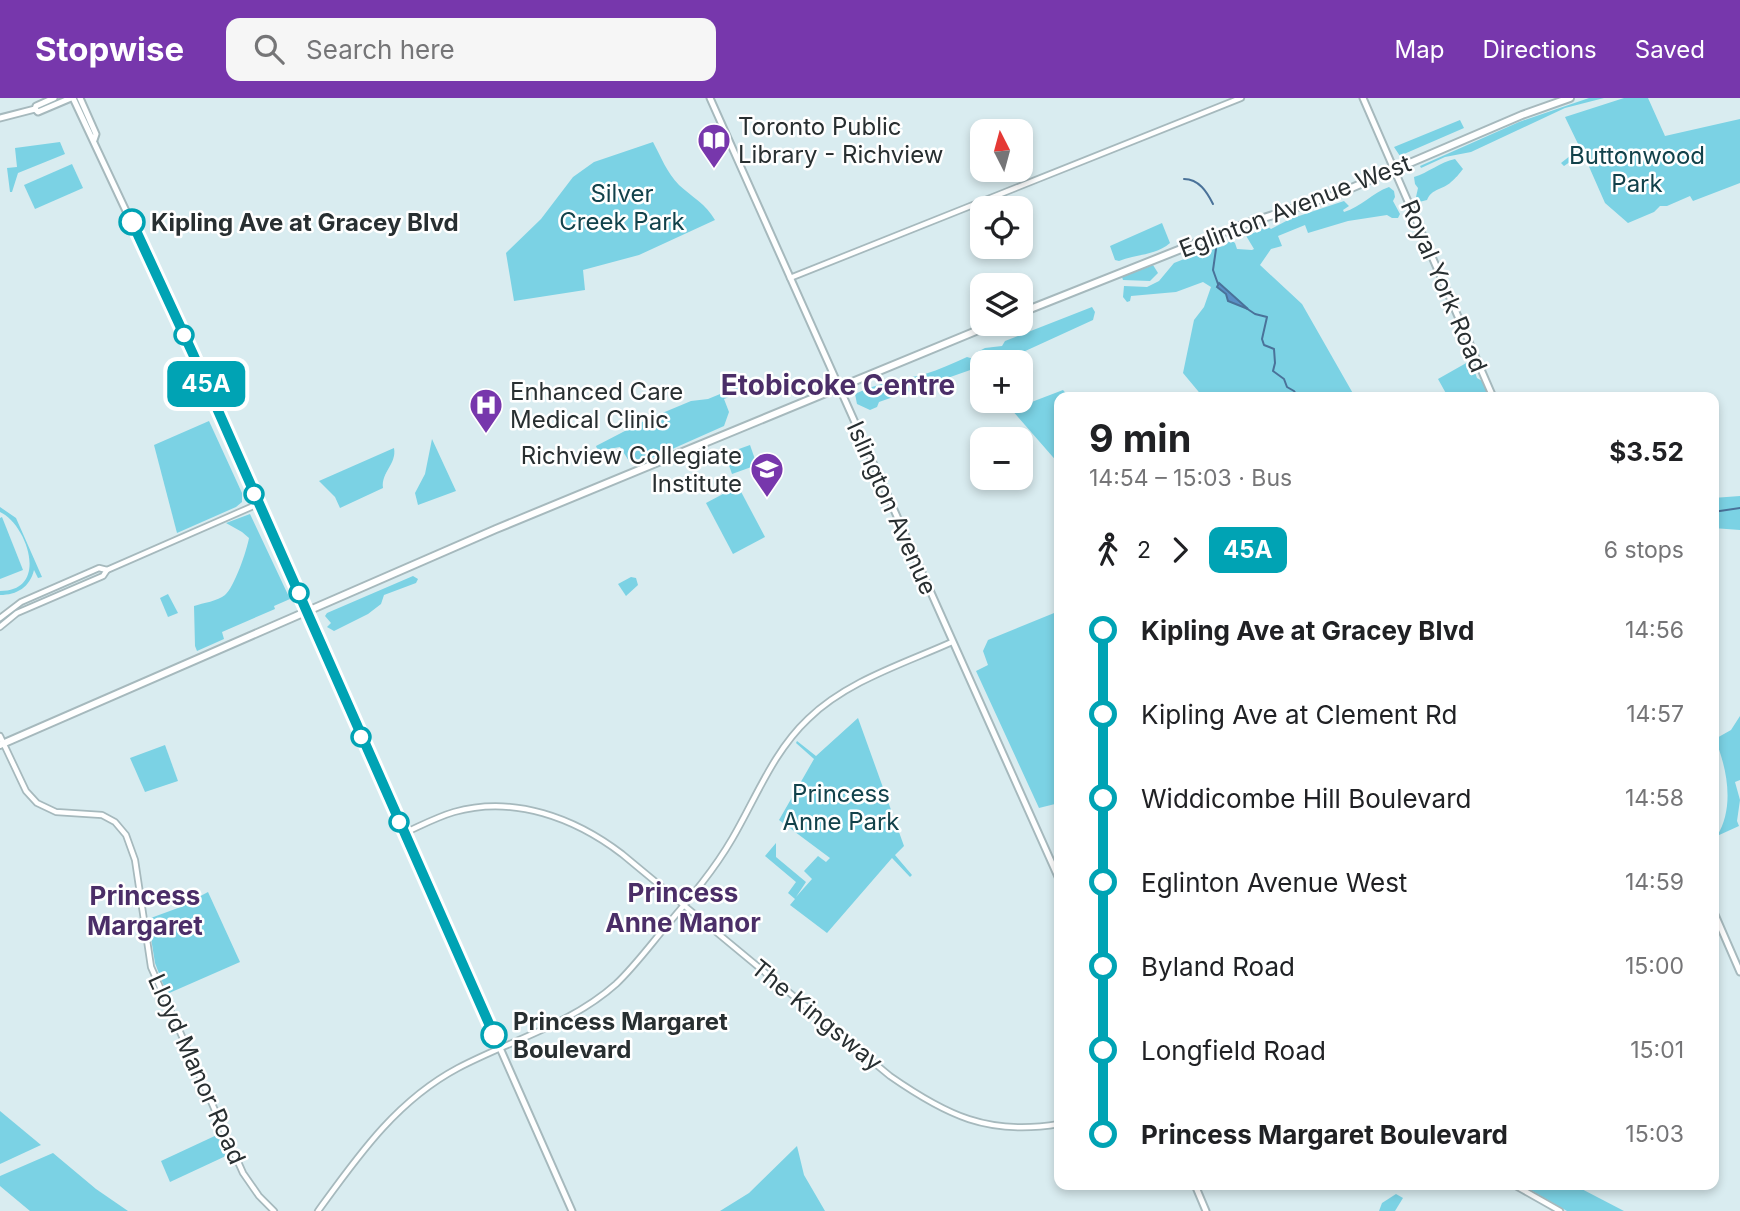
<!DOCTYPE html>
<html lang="en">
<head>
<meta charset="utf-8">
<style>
	:root { --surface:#fff; --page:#f6f6f6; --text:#202124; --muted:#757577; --accent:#7737ac }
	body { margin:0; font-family:Inter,sans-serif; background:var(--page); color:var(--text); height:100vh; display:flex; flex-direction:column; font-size:26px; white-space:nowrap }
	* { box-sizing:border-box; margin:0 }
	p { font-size:23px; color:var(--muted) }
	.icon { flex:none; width:38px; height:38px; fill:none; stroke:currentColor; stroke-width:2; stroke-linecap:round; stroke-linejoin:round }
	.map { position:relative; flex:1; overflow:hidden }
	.drawer { position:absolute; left:1054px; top:294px; width:665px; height:798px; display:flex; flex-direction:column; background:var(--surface); border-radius:14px; box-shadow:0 4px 10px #0003 }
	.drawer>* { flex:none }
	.badge { padding:0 14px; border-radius:10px; font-size:24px; line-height:46px }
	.needle { width:46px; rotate:354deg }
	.tools { position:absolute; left:970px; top:21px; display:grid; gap:14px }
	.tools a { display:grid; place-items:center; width:63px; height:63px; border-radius:14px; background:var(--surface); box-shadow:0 4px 10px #0003; font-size:35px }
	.map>.badge { position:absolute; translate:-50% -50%; box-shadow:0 0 0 4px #fff }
	.legs { display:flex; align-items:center; gap:10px; height:77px; padding:0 35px; font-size:23px }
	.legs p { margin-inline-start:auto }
	.overview { display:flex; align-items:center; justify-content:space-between; height:119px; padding:0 35px }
	h1 { font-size:38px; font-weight:700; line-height:52px }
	ul { padding:0 35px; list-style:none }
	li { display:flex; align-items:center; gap:24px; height:84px; font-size:26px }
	li i { display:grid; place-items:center; width:10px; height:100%; margin:0 9px; background:currentColor }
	li i::after { content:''; width:18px; height:18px; margin:-9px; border:5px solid; border-radius:50%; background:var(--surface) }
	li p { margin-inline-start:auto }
	li:first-child i { background:linear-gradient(#0000 50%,currentColor 0) }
	li:last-child i { background:linear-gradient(currentColor 50%,#0000 0) }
	header { display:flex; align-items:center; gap:42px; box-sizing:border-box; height:98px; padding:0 35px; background:var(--accent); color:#fff }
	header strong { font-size:33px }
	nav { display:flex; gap:38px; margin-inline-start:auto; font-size:24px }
	.search { width:490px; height:63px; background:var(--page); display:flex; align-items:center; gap:18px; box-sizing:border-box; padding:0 24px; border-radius:14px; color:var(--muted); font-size:26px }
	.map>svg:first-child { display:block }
	.green { fill:#7bd2e4 }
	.water { fill:#598fc5; stroke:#4a7299; stroke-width:2 }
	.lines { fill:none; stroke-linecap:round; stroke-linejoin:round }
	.stream { stroke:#4a7299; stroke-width:2 }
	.tertiary-casing { stroke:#a6b9bd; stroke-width:8 }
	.secondary-casing { stroke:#a6b9bd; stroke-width:9 }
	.primary-casing { stroke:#a6b9bd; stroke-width:10 }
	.tertiary { stroke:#fff; stroke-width:4.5 }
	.secondary { stroke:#fff; stroke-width:5 }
	.primary { stroke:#fff; stroke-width:6 }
	.line-1-casing { stroke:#fff; stroke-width:16 }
	.line-1 { stroke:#00a3b4; stroke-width:10 }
	.stop-1-dot { fill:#fff; stroke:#00a3b4; stroke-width:3.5 }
	.labels { text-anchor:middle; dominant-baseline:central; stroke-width:5; stroke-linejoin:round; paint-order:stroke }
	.poi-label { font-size:24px; fill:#282f31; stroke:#fff; text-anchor:start }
	.park-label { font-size:24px; fill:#12424b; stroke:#fff }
	.street-label { font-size:24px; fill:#282f31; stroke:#fff }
	.stop-label { font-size:24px; font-weight:bold; fill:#282f31; stroke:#fff; text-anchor:start }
	.neighbourhood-label { font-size:26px; font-weight:bold; fill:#4b2e68; stroke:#fff }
	.quarter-label { font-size:28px; font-weight:bold; fill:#4b2e68; stroke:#fff }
</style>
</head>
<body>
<header>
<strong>Stopwise</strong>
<div class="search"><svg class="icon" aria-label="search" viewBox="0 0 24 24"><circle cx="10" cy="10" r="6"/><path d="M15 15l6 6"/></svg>Search here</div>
<nav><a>Map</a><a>Directions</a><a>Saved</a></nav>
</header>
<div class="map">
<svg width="1740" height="1113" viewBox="0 0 1740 1113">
	<rect width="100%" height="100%" fill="#d9ecf0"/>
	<!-- green -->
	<g class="green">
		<path d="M1589,0H1604L1565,10L1471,54L1445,59L1421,70L1420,68L1519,24Z"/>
		<path d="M1624,0H1648L1665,38L1740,21V85L1693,103L1690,98L1667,108H1660L1654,114L1628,125L1605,105L1583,55L1564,68L1561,65L1580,50L1565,19Z"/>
		<path d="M1460,22L1464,30L1404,56L1400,58L1394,49Z"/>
		<path d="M60,44L65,56L18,75L12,94H10L7,70L17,69L15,50Z"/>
		<path d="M653,44C661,59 667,75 679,87C692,99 706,106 715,122L639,157L583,172L585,192L514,203L506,155L541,121L573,79L594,64Z"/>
		<path d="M1455,61L1463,71C1460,75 1455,81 1451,84C1443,92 1432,90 1427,102L1419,104L1416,99L1418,90L1415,86L1414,79C1428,75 1440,64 1455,61Z"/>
		<path d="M72,66L83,90L35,111L24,87Z"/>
		<path d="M1389,89L1394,93L1395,99L1393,103L1400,116L1398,120H1392L1387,117L1348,123L1308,135L1305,127L1278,138L1282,148L1271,151L1260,167L1302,206L1355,299H1203L1183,275L1194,222L1204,209L1211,189L1203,184L1176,194L1131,198L1130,203L1127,204L1123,199L1124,188L1147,189L1159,183L1174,165L1212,150L1224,148L1231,142L1235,145L1237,151L1252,152L1254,151L1245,136L1254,135L1267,128L1271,131L1290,121L1344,103L1349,108L1343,112L1344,114C1361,109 1372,95 1389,89Z"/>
		<path d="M1162,125L1170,145C1155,158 1135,156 1119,163L1115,162L1110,148Z"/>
		<path d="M1153,167L1158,175L1150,183L1123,182L1122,179Z"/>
		<path d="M1092,209L1095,214L1093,222L1010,260H1005L998,254L986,261L977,260V254L985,250L1002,248L1005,243Z"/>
		<path d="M967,259L984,264H982V270H976L879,304L877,309L870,312L857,306L855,296C877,285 901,282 925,276C939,272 953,265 967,259Z"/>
		<path d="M1468,264L1472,266L1477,280L1482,283L1490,299H1448L1438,281Z"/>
		<path d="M742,287L744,293L724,301L729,314L724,328L643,364L629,363L620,349L598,353L596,348L648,321L691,303L708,301Z"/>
		<path d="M1063,292L1069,299H1059V366L1011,311L1008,303H1013L1016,310Z"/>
		<path d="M209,323L242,395V404L236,409L177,435L154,347Z"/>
		<path d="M432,341L456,393L418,407L415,395L425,376Z"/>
		<path d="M750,347L757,367L732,376L725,356Z"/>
		<path d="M394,350C397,366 381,374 383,390L340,410L335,399L319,383Z"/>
		<path d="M738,388L765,439L733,456L706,405Z"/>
		<path d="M1740,398V432L1713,430V400Z"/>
		<path d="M0,409L16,420L42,479L38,480L34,472C30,489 17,497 0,497V493C51,493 26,425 0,414Z"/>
		<path d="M250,416L290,501L274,508L275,511L222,534L224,541L197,553L195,548L194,508C203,505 218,503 225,497C234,490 247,452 249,440L242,434L226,425Z"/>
		<path d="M2,419L23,472L0,481V420Z"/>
		<path d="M413,478L418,481L416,485L384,497L381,506L368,516L334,533L327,529L331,525L325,518L327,515Z"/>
		<path d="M631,479L636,480L638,487L626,498L618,486Z"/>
		<path d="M168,496L178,515L168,519L160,500Z"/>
		<path d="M1059,513V705L1039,710L976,573L988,567L983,553L988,542Z"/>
		<path d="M1740,618V682L1735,684L1740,702L1737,723L1739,728L1717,738C1735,709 1727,670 1715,641L1731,632Z"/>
		<path d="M858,620L904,748L895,757L912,777L910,779L892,760L827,835L790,807L795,801L788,795L796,784L765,758L776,745V759L806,784L796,799L812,781L804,773L818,758L826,764L830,760L779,722L814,661L796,645L797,643L816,658Z"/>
		<path d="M165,647L178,683L145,694L130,660Z"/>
		<path d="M208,794L240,864L167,896L155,865L148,821L178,810Z"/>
		<path d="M0,1013L41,1047L0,1066Z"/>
		<path d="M219,1036L228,1057L170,1084L161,1063Z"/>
		<path d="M797,1048L804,1077L825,1113H720L749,1095Z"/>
		<path d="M53,1055L96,1091L128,1113H30L0,1088V1078Z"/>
		<path d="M1522,1087H1574L1624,1113H1567Z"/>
		<path d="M1396,1096L1403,1100L1395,1113H1379L1382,1105Z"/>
	</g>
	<!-- water -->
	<path class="water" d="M1219,185L1248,211L1228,203L1226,196L1217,189Z"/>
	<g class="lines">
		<!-- stream -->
		<g class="stream">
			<path d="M1184,81C1199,81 1207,94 1213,106"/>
			<path d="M1216,151L1213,172L1218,186"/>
			<path d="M1246,210L1255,216L1267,219L1262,241L1264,247L1274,251L1275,265L1273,273L1284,281L1287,289L1294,293L1298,299"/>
			<path d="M1713,414L1740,410"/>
		</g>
		<defs>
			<g id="tertiary">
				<path d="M790,180L1241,0"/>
				<path d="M0,520L21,504L99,470L107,472L258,406"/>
				<path d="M0,529L17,515L103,478L107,472"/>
				<path d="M0,638L26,693L37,705L56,714L102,717L115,724L126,737L135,762L151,869L243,1075L259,1098L274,1113"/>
				<path d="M404,735C420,728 437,719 454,714C514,697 575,720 622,756L890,978C946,1017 988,1038 1059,1026"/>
				<path d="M1514,1087L1560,1113"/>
				<path d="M318,1113C358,1058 396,1003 458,970C511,942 570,927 616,886C635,868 651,846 668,826C691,799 714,772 732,741C756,700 773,654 808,621C847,583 903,566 952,544"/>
			</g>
			<g id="secondary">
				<path d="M73,0L195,260L572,1113"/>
				<path d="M80,0L96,36L94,42"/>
				<path d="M710,0L1059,781"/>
				<path d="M1363,0L1493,299"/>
				<path d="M35,11L38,14L71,0"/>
				<path d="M0,20L35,11L36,8L54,0"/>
				<path d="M1713,812L1740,874"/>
				<path d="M1195,1087L1206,1113"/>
			</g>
			<g id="primary">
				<path d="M1020,215L1239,128L1335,97L1522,17L1570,0"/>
				<path d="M0,647L496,431L993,226"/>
			</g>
		</defs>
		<!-- tertiary casing -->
		<use href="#tertiary" class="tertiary-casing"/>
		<!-- secondary casing -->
		<use href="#secondary" class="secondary-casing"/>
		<!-- primary casing -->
		<use href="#primary" class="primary-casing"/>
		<!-- tertiary -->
		<use href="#tertiary" class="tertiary"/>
		<!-- secondary -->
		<use href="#secondary" class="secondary"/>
		<!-- primary -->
		<use href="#primary" class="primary"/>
	</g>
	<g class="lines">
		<defs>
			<path id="line-1" d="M132,124L193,256L494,937"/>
		</defs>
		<!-- line-1 casing -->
		<use href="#line-1" class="line-1-casing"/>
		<!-- line-1 -->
		<use href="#line-1" class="line-1"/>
	</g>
	<!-- icons -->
	<defs>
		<symbol id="library-pin" viewBox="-11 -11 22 30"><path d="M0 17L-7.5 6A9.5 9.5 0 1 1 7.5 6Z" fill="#7737ac" stroke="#fff"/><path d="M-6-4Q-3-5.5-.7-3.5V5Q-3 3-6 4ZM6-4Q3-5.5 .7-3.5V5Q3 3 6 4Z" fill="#fff"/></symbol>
		<symbol id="hospital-pin" viewBox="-11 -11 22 30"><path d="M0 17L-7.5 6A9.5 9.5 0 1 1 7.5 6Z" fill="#7737ac" stroke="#fff"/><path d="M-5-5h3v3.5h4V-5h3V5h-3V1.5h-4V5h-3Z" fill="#fff"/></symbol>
		<symbol id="school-pin" viewBox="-11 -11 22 30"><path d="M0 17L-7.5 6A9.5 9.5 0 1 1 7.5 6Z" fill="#7737ac" stroke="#fff"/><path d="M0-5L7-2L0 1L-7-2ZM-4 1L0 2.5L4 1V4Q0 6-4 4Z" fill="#fff"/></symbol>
	</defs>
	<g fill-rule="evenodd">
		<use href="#library-pin" x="695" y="23" width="38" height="52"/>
		<use href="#hospital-pin" x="467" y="288" width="38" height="52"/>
		<use href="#school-pin" x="748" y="352" width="38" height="52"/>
	</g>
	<!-- markers -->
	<g class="stop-1-dot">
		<circle cx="132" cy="124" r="12"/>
		<circle cx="184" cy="237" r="9"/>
		<circle cx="254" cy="396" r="9"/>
		<circle cx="299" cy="495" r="9"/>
		<circle cx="361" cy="639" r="9"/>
		<circle cx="399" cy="724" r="9"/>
		<circle cx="494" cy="937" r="12"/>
	</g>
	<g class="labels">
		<!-- poi labels -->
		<g class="poi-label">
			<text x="738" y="28">Toronto Public<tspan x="738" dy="28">Library - Richview</tspan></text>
			<text x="510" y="293">Enhanced Care<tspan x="510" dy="28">Medical Clinic</tspan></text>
			<text x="742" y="357" text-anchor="end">Richview Collegiate<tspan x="742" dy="28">Institute</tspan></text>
		</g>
		<!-- park labels -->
		<g class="park-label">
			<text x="1637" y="57">Buttonwood<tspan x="1637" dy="28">Park</tspan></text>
			<text x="622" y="95">Silver<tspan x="622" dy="28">Creek Park</tspan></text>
			<text x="841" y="695">Princess<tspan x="841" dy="28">Anne Park</tspan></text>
		</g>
		<!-- street labels -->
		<g class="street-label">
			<text transform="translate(1295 108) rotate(-21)">Eglinton Avenue West</text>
			<text transform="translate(1444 188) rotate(67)">Royal York Road</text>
			<text transform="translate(892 410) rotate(66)">Islington Avenue</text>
			<text transform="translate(817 917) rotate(39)">The Kingsway</text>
			<text transform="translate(197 971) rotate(66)">Lloyd Manor Road</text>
		</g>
		<!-- stop labels -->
		<g class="stop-label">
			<text x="151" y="124">Kipling Ave at Gracey Blvd</text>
			<text x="513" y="923">Princess Margaret<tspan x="513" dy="28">Boulevard</tspan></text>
		</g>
		<!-- neighbourhood labels -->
		<g class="neighbourhood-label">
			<text x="683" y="794">Princess<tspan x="683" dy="30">Anne Manor</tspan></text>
			<text x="145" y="797">Princess<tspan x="145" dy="30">Margaret</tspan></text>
		</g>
		<!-- quarter labels -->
		<g class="quarter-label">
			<text x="838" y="287">Etobicoke Centre</text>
		</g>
	</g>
</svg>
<div class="tools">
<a><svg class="needle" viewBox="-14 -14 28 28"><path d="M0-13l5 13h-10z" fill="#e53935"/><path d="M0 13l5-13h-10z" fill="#757577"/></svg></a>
<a><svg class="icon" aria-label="locate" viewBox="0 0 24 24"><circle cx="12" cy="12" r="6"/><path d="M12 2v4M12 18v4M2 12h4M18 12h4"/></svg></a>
<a><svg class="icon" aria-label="layers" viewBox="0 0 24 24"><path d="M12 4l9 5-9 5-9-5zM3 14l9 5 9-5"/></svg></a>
<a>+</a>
<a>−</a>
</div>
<b class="badge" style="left:206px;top:286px;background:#00a3b4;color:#fff">45A</b>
<section class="drawer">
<div class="overview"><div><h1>9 min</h1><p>14:54 – 15:03 · Bus</p></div><b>$3.52</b></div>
<div class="legs"><svg class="icon" aria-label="walk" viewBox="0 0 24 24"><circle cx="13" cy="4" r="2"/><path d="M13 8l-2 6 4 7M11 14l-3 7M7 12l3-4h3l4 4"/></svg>2<svg class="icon" aria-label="forward" viewBox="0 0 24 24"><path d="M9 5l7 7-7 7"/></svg><b class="badge" style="background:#00a3b4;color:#fff">45A</b><p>6 stops</p></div>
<ul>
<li><i style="color:#00a3b4"></i><b>Kipling Ave at Gracey Blvd</b><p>14:56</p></li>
<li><i style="color:#00a3b4"></i><span>Kipling Ave at Clement Rd</span><p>14:57</p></li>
<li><i style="color:#00a3b4"></i><span>Widdicombe Hill Boulevard</span><p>14:58</p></li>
<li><i style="color:#00a3b4"></i><span>Eglinton Avenue West</span><p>14:59</p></li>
<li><i style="color:#00a3b4"></i><span>Byland Road</span><p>15:00</p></li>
<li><i style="color:#00a3b4"></i><span>Longfield Road</span><p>15:01</p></li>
<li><i style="color:#00a3b4"></i><b>Princess Margaret Boulevard</b><p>15:03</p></li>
</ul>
</section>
</div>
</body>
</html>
